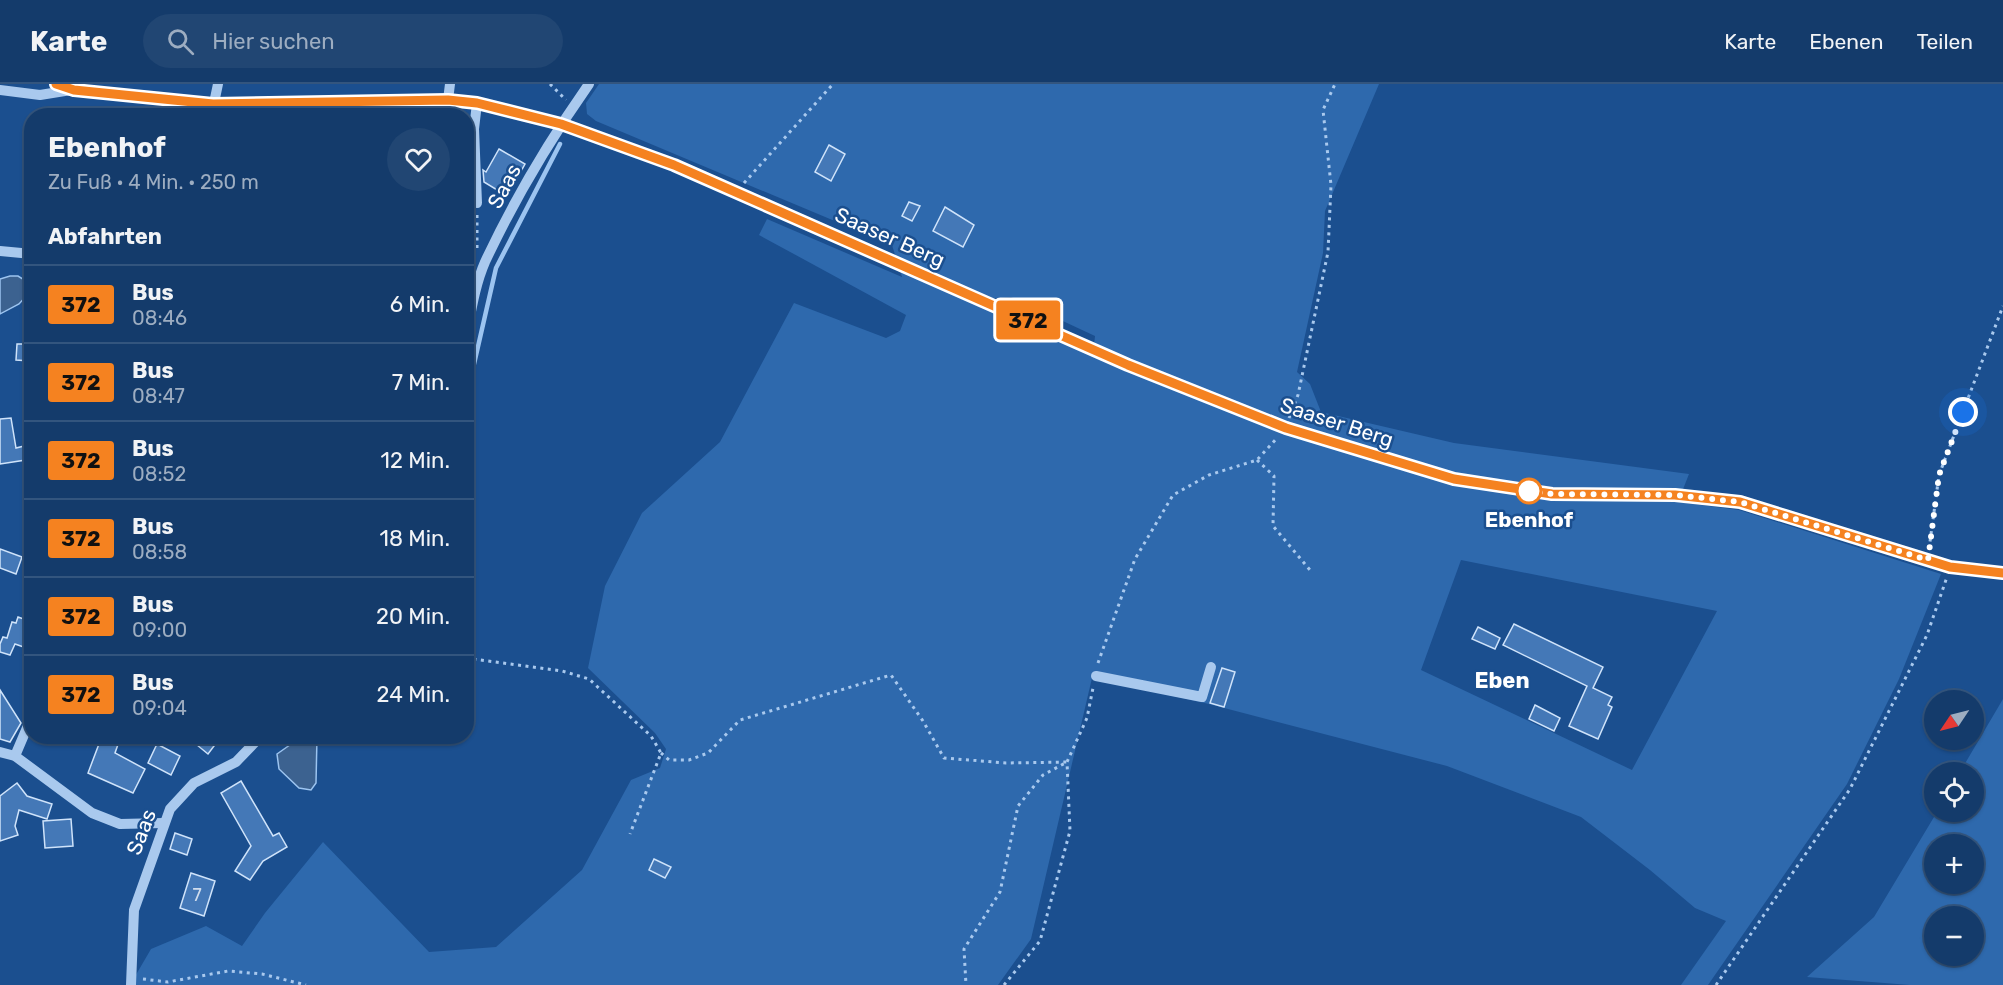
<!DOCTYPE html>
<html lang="de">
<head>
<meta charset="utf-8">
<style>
	:root { --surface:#143b6b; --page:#214673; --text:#f1f3f6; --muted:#9dadc1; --line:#33557e }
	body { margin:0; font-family:Rubik,sans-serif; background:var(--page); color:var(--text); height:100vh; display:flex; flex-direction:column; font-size:22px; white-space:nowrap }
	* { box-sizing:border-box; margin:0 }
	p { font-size:20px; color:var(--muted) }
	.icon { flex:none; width:33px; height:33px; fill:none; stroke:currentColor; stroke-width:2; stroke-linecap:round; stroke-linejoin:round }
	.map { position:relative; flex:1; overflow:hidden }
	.side { position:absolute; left:24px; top:24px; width:450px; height:636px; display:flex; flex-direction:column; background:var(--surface); border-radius:24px; box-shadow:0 2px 4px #0004,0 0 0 2px var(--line) }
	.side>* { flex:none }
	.badge { padding:0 12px; border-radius:4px; font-size:21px; line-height:39px }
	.needle { width:39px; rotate:235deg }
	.buttons { position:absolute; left:1924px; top:606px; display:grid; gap:12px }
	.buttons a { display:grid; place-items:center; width:60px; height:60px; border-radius:50%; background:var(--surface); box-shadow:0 2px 4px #0004,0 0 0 2px var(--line); font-size:30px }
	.you { position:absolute; width:30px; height:30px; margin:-15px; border:4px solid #fff; border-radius:50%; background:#1a73e8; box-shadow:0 0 0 9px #1a73e833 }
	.map>.badge { position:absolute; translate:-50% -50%; box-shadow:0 0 0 3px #fff }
	h2 { padding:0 24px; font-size:22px; line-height:54px }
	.round { display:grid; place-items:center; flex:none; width:63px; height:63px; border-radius:32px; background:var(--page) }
	.head { display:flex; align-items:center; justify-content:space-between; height:102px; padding:0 24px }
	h1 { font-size:28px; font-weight:700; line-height:45px }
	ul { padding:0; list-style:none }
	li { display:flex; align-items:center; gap:18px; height:78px; padding:0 24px; border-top:2px solid var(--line) }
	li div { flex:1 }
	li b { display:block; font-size:22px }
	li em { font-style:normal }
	li .badge { min-width:66px; font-weight:700; text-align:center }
	header { display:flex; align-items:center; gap:36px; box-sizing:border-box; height:84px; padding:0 30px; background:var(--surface); border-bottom:2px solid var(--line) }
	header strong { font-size:28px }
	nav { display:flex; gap:33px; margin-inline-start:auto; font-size:21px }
	.search { width:420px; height:54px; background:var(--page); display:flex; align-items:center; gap:15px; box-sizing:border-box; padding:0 21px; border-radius:33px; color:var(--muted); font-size:22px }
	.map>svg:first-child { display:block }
	.green { fill:#2e69ad; fill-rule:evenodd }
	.water { fill:#3c6290; stroke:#9cc4f0; stroke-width:1.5 }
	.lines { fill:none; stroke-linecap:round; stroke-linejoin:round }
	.stream { stroke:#9cc4f0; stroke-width:4.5 }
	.building { fill:#4478b7; stroke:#cfe3fa; stroke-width:1.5 }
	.path { stroke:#a9c9ee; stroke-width:3; stroke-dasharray:3 4.5; stroke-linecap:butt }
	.minor { stroke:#a9c9ee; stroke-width:10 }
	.line-casing { stroke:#fff; stroke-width:14 }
	.line { stroke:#f58220; stroke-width:9 }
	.walk { stroke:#fff; stroke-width:6; stroke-dasharray:0 10.8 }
	.stop-dot { fill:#fff; stroke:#f58220; stroke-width:3 }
	.labels { text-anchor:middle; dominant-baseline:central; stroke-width:5; stroke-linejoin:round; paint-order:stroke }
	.number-label { font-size:18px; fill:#d0dded }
	.street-label { font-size:21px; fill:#fff; stroke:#1b4f8f }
	.stop-label { font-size:21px; font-weight:bold; fill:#fff; stroke:#1b4f8f }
	.neighbourhood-label { font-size:22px; font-weight:bold; fill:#fff; stroke:#1b4f8f }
</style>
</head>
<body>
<header>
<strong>Karte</strong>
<div class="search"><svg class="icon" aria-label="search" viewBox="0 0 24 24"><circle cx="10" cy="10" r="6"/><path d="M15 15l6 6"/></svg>Hier suchen</div>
<nav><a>Karte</a><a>Ebenen</a><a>Teilen</a></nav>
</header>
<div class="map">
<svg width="2003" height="901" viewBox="0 0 2003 901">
	<rect width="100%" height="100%" fill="#1b4f8f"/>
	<!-- green -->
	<g class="green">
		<path d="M599,0H1379L1325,127L1323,169L1297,288L1310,300L1321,328L1454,359L1689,390L1678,418L1739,426L1941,490L1899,595L1847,700L1708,901H1681L1726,837L1695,824L1650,786L1581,733L1447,682L1209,620L1092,594L1031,855L998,901H130L151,865L206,842L242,862L265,829L323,758L429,868L496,863L582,786L631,696L660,684L666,665L655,649L588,584L605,502L642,429L720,358L794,219L886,254L900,247L906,231L759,151L767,135L902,193L892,161L596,37L587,30L586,19ZM1011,213L1095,252L1093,271L973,216ZM1461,476L1717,527L1632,686L1421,586Z"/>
		<path d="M2003,615V901H1910L1807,893L1874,833L1937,728H1974V688H1960ZM1935,760H1974V800H1935ZM1935,832H1974V872H1935Z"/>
	</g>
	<!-- water -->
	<g class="water">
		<path d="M10,192H18L26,197L28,210L19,220L0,230V195Z"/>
		<path d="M317,653L316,699L311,706L299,704L279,685L277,670L297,656Z"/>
	</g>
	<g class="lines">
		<!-- stream -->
		<path class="stream" d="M466,297L474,280L496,184L560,60"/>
	</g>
	<!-- building -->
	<g class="building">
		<path d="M829,61L845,70L831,97L815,88Z"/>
		<path d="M499,65L525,80L507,112L484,98L483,86L486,88Z"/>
		<path d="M909,118L920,122L912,137L902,132Z"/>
		<path d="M945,123L974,141L963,163L933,147Z"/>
		<path d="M17,260H30V277L16,276Z"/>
		<path d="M11,334L16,364L32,360V375L0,380V335Z"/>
		<path d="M0,465L22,473L16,490L0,484Z"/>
		<path d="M18,533L32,538V566L15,560L10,571L0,568V560L3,553L7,554L12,538L16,539Z"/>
		<path d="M1514,540L1603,583L1593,604L1612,613L1608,621L1612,623L1598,655L1569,642L1587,602L1503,561Z"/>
		<path d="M1478,543L1500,554L1495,565L1472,555Z"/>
		<path d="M1222,584L1235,588L1224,623L1210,619Z"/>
		<path d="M0,606L21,639L10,658L0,655Z"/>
		<path d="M1535,621L1560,634L1554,647L1529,635Z"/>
		<path d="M102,652H121L115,669L145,685L133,709L88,689Z"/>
		<path d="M204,652H210L217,658L208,670L197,661Z"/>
		<path d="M157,660L180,672L171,691L148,679Z"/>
		<path d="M241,697L273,752L279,749L287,763L263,777L250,796L235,787L251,762L221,709Z"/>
		<path d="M17,699L27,712L52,720L47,735L19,726L15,742L18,751L0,757V712Z"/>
		<path d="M71,735L73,762L45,764L43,737Z"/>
		<path d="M175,749L192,755L187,771L170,765Z"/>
		<path d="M654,775L671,783L665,794L649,786Z"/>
		<path d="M191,789L215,797L204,832L180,824Z"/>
	</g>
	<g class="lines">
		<!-- path -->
		<g class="path">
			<path d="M550,0L566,16"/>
			<path d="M744,99L833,0"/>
			<path d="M477,164V129"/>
			<path d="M1289,334L1298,311L1328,168L1331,101L1323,26L1335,0"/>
			<path d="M1257,376L1274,392L1273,442L1310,486"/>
			<path d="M1929,465L1939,391L2003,222"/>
			<path d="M466,574L562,587L589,595L651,652L661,669L630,750"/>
			<path d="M1098,579L1135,475L1173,411L1209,391L1257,376L1278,353"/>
			<path d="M661,669L669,676H689L708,669L740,636L891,591L923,637L944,674L1006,679L1067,678L1043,691L1018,722L1000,808L964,865L966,901"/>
			<path d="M143,895L168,898L228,887L262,890L306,901"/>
			<path d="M1004,901L1040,857L1070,747L1067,678L1087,634L1093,604"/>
			<path d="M1716,901L1850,705L1927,551L1947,493"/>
		</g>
		<!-- minor -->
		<g class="minor">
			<path d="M56,0L74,6L214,19L448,16L477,19L561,40L674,81L1128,281L1286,344L1454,395L1552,410L1675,411L1740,418L1950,483L2003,489"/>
			<path d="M0,6L40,11L71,6"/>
			<path d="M448,16L450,0"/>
			<path d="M214,19L218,0"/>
			<path d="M477,19L474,45L477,119"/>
			<path d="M0,167L32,170"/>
			<path d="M466,253C471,228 475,201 485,178C513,118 551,54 589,0"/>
			<path d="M1096,592L1202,613L1211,583"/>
			<path d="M0,668L15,672L92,729L120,740L163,739"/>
			<path d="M15,672L32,632"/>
			<path d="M131,901L134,826L170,725L194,699L236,678L261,652"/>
		</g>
	</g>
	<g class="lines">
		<defs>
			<path id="line" d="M56,0L74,6L213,20L448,16L477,19L561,40L674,81L1128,281L1286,344L1454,395L1552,410L1675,411L1740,418L1950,483L2003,489"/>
		</defs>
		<!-- line casing -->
		<use href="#line" class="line-casing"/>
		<!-- line -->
		<use href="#line" class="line"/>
		<!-- walk -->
		<path class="walk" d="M1529,407L1552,410L1675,411L1740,418L1928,476L1939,391L1963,328"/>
	</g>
	<!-- markers -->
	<circle class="stop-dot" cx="1529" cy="407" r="12"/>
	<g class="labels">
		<!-- number labels -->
		<g class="number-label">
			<text x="197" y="811">7</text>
		</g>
		<!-- street labels -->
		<g class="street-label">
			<text transform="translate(504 102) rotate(-62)">Saas</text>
			<text transform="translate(890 153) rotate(24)">Saaser Berg</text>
			<text transform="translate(1337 338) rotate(18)">Saaser Berg</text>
			<text transform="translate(141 748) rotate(-69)">Saas</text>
		</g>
		<!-- stop labels -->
		<g class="stop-label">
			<text x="1529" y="435">Ebenhof</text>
		</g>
		<!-- neighbourhood labels -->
		<g class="neighbourhood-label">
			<text x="1502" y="596">Eben</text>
		</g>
	</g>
</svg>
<div class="buttons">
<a><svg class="needle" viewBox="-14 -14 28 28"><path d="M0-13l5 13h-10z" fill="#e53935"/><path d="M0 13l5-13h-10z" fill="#9dadc1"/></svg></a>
<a><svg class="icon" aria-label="locate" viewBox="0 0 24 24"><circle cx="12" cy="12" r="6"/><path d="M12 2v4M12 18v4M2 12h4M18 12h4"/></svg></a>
<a>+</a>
<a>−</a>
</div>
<div class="you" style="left:1963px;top:328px"></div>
<b class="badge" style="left:1028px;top:236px;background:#f58220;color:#111">372</b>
<section class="side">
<div class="head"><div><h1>Ebenhof</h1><p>Zu Fuß · 4 Min. · 250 m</p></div><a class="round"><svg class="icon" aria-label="heart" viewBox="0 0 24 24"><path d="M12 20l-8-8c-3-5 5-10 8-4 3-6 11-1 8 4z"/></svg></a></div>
<h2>Abfahrten</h2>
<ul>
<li><span class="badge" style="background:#f58220;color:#111">372</span><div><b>Bus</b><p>08:46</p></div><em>6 Min.</em></li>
<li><span class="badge" style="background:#f58220;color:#111">372</span><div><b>Bus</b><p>08:47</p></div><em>7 Min.</em></li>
<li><span class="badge" style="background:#f58220;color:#111">372</span><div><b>Bus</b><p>08:52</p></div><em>12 Min.</em></li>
<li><span class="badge" style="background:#f58220;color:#111">372</span><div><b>Bus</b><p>08:58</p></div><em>18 Min.</em></li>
<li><span class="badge" style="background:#f58220;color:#111">372</span><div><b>Bus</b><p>09:00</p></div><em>20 Min.</em></li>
<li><span class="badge" style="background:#f58220;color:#111">372</span><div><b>Bus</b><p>09:04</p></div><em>24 Min.</em></li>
</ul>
</section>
</div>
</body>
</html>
